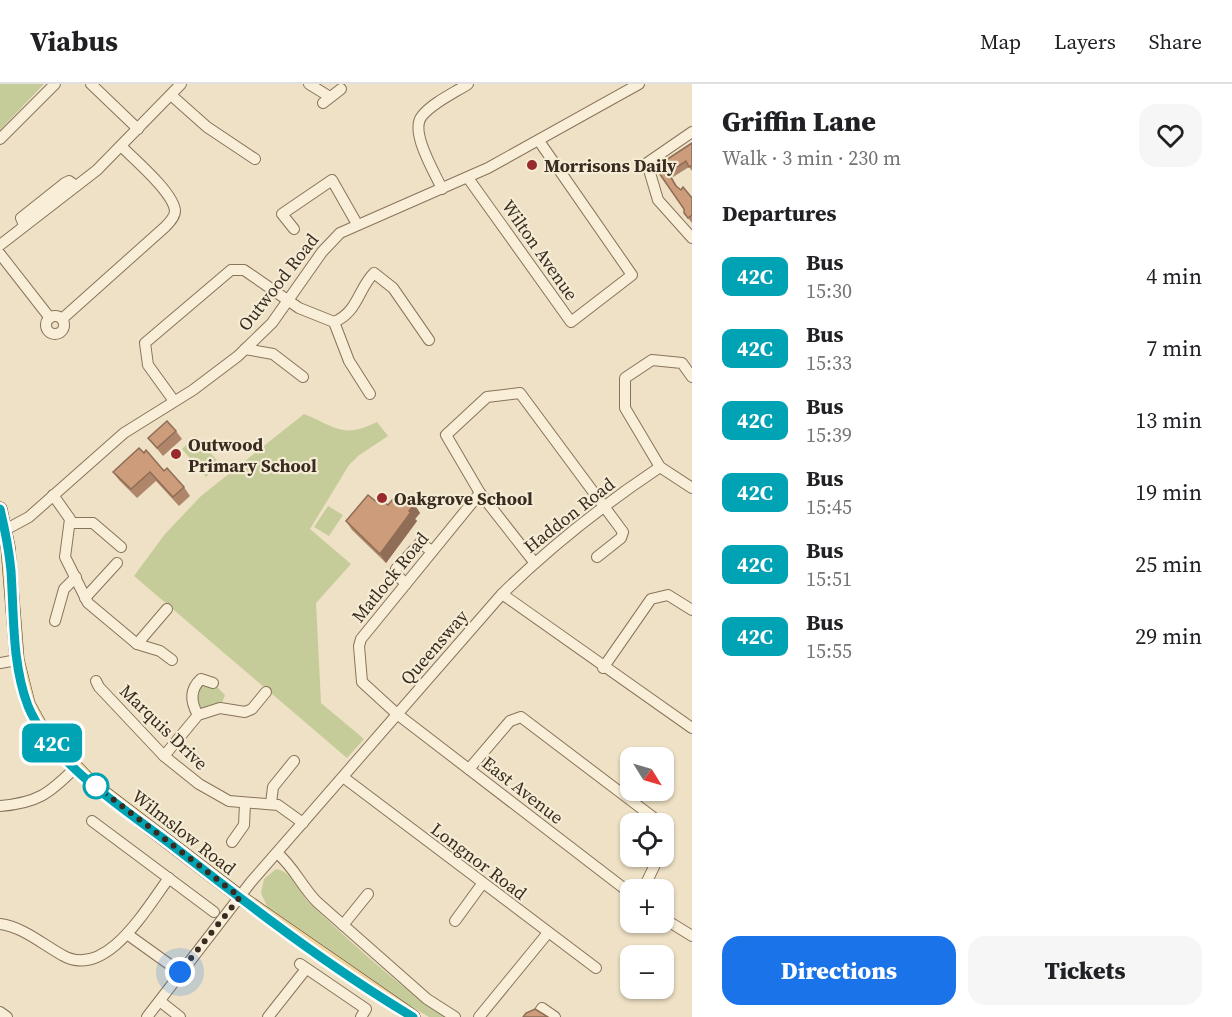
<!DOCTYPE html>
<html lang="en">
<head>
<meta charset="utf-8">
<style>
	:root { --surface:#fff; --page:#f6f6f6; --text:#202124; --muted:#757577; --line:#e0e0e0; --accent:#1a73e8 }
	body { margin:0; font-family:"Source Serif 4",serif; background:var(--page); color:var(--text); height:100vh; display:flex; flex-direction:column; font-size:22px; white-space:nowrap }
	* { box-sizing:border-box; margin:0 }
	p { font-size:20px; color:var(--muted) }
	.icon { flex:none; width:33px; height:33px; fill:none; stroke:currentColor; stroke-width:2; stroke-linecap:round; stroke-linejoin:round }
	.map { position:relative; flex:1; overflow:hidden }
	.drawer { display:flex; flex-direction:column; background:var(--surface); width:540px }
	.drawer>* { flex:none }
	.badge { padding:0 12px; border-radius:9px; font-size:21px; line-height:39px }
	.needle { width:39px; rotate:127deg }
	.controls { position:absolute; left:620px; top:663px; display:grid; gap:12px }
	.controls a { display:grid; place-items:center; width:54px; height:54px; border-radius:12px; background:var(--surface); box-shadow:0 2px 4px #0004; font-size:30px }
	.you { position:absolute; width:30px; height:30px; margin:-15px; border:4px solid #fff; border-radius:50%; background:#1a73e8; box-shadow:0 0 0 9px #1a73e833 }
	.map>.badge { position:absolute; translate:-50% -50%; box-shadow:0 0 0 3px #fff }
	h2 { padding:0 30px; font-size:22px; line-height:54px }
	.round { display:grid; place-items:center; flex:none; width:63px; height:63px; border-radius:18px; background:var(--page) }
	.headline { display:flex; align-items:center; justify-content:space-between; height:102px; padding:0 30px }
	h1 { font-size:28px; font-weight:800; line-height:45px }
	.action { display:flex; gap:12px; margin-top:auto; padding:12px 30px }
	.action a { flex:1; height:69px; border-radius:18px; background:var(--accent); color:#fff; font-size:24px; font-weight:800; line-height:69px; text-align:center }
	.action a+a { background:var(--page); color:var(--text) }
	ul { padding:0; list-style:none }
	li { display:flex; align-items:center; gap:18px; height:72px; padding:0 30px }
	li div { flex:1 }
	li b { display:block; font-size:22px }
	li em { font-style:normal }
	li .badge { min-width:66px; font-weight:700; text-align:center }
	header { display:flex; align-items:center; gap:36px; box-sizing:border-box; height:84px; padding:0 30px; background:var(--surface); border-bottom:2px solid var(--line) }
	header strong { font-size:28px }
	nav { display:flex; gap:33px; margin-inline-start:auto; font-size:21px }
	main { display:flex; flex:1; min-height:0 }
	.map>svg:first-child { display:block }
	.green { fill:#c6cc99 }
	.lines { fill:none; stroke-linecap:round; stroke-linejoin:round }
	.minor-casing { stroke:#89735b; stroke-width:12 }
	.major-casing { stroke:#57412f; stroke-width:15 }
	.minor { stroke:#f9efd8; stroke-width:10 }
	.major { stroke:#f1d69d; stroke-width:14 }
	.wall { fill:#af866a }
	.shaded-wall { fill:#8f6d56 }
	.building { fill:#cc9c7b; stroke:#8f6d56; stroke-width:1.5 }
	.line-casing { stroke:#fff; stroke-width:14 }
	.line { stroke:#00a3b4; stroke-width:9 }
	.walk { stroke:#392b1f; stroke-width:6; stroke-dasharray:0 10.8 }
	.poi-dot { fill:#972b2d; stroke:#f5ecd5; stroke-width:2 }
	.stop-dot { fill:#fff; stroke:#00a3b4; stroke-width:3 }
	.labels { text-anchor:middle; dominant-baseline:central; stroke-width:4.5; stroke-linejoin:round; paint-order:stroke }
	.poi-label { font-size:18px; font-weight:bold; fill:#392b1f; stroke:#f5ecd5; text-anchor:start }
	.street-label { font-size:18px; fill:#392b1f; stroke:#f5ecd5 }
</style>
</head>
<body>
<header>
<strong>Viabus</strong>
<nav><a>Map</a><a>Layers</a><a>Share</a></nav>
</header>
<main>
<div class="map">
<svg width="692" height="933" viewBox="0 0 692 933">
	<rect width="100%" height="100%" fill="#eee1c5"/>
	<!-- green -->
	<g class="green">
		<path d="M0,0H44L0,46Z"/>
		<path d="M304,330C336,343 343,355 377,338L388,352L358,372L349,381L310,445L351,480L316,519L321,619L364,655L347,674L134,492L165,450L201,412Z"/>
		<path d="M196,352L220,380L206,393L182,365Z"/>
		<path d="M328,422L343,431L329,452L314,443Z"/>
		<path d="M213,599L225,611L220,624L198,631L194,602Z"/>
		<path d="M276,785C291,786 300,810 310,820C351,858 400,904 446,933H429L406,919L267,822L261,809L264,795Z"/>
	</g>
	<g class="lines">
		<defs>
			<g id="minor">
				<path d="M91,0L138,45"/>
				<path d="M309,0L330,13"/>
				<path d="M171,11L207,43L255,75"/>
				<path d="M323,19L341,5"/>
				<path d="M692,48L647,79L658,116L692,154"/>
				<path d="M0,55L55,0"/>
				<path d="M468,94L571,238L632,191L539,57"/>
				<path d="M442,105C435,89 409,47 422,32C432,19 454,9 468,0"/>
				<path d="M24,141L21,134L65,99L69,97L76,102"/>
				<path d="M294,145L282,130L332,96L357,140"/>
				<path d="M0,161L97,86L181,0"/>
				<path d="M0,170L50,234"/>
				<circle cx="55" cy="241" r="9"/>
				<path d="M62,235L165,143C169,139 175,133 175,127C174,109 134,75 121,62"/>
				<path d="M334,238L349,277L370,310"/>
				<path d="M245,265L273,270L303,293"/>
				<path d="M692,293L682,279L652,276L625,294V324L660,383L692,404"/>
				<path d="M174,317L148,281L145,259L231,186H244L299,224L334,238C358,228 358,205 374,189L393,204L429,256"/>
				<path d="M480,409L361,555L359,562L362,598L397,630L630,809"/>
				<path d="M53,411L70,435L65,473L88,519L137,560L160,567L172,576"/>
				<path d="M71,439H93L121,463"/>
				<path d="M5,446L29,433L124,349L193,306L238,272L272,239L322,168L340,149L488,84L639,0"/>
				<path d="M534,478L480,409L446,351L487,313L520,309L623,448L621,454L597,473"/>
				<path d="M406,500L395,489L396,485L420,459L432,467"/>
				<path d="M502,510C551,462 603,421 660,383"/>
				<path d="M85,514L117,479"/>
				<path d="M55,537L64,505L76,493"/>
				<path d="M137,560L167,525"/>
				<path d="M0,579L17,576"/>
				<path d="M603,584L651,515L668,511L692,526"/>
				<path d="M96,597L99,603L164,672L199,700L229,717L278,721L303,739"/>
				<path d="M198,631C191,619 189,606 201,595L213,599"/>
				<path d="M164,672L198,631L220,624L245,628L252,625L266,608"/>
				<path d="M469,685L510,637L521,633L662,740"/>
				<path d="M343,693L596,884"/>
				<path d="M271,719L273,703L294,677"/>
				<path d="M0,722C37,719 49,710 75,684"/>
				<path d="M92,737L214,828"/>
				<path d="M663,741L667,752L663,763"/>
				<path d="M232,758L244,741L245,720"/>
				<path d="M277,769C294,783 302,803 317,818L427,915L455,933"/>
				<path d="M643,806L659,772"/>
				<path d="M663,834L692,852"/>
				<path d="M455,837L482,800"/>
				<path d="M0,840C23,843 42,860 62,871C106,897 147,823 169,794"/>
				<path d="M343,841L368,810"/>
				<path d="M127,850L180,888"/>
				<path d="M300,880L366,925L361,933"/>
				<path d="M161,918L180,933"/>
				<path d="M0,928L7,933"/>
				<path d="M147,933L251,798L502,510L692,644"/>
				<path d="M268,933L306,885"/>
				<path d="M479,933L547,850"/>
				<path d="M536,933L542,924L555,933"/>
			</g>
			<path id="major" d="M0,425L8,463L17,576L28,620L45,651L91,699L240,813L413,933"/>
		</defs>
		<!-- minor casing -->
		<use href="#minor" class="minor-casing"/>
		<!-- major casing -->
		<use href="#major" class="major-casing"/>
		<!-- minor -->
		<use href="#minor" class="minor"/>
		<!-- major -->
		<use href="#major" class="major"/>
	</g>
	<!-- wall -->
	<g class="wall">
		<path d="M692,59V87L689,83L673,93L663,78Z"/>
		<path d="M670,90L677,103L692,114V139L684,129V125Z"/>
		<path d="M176,347L182,355L163,372L148,354Z"/>
		<path d="M144,369L184,403L190,412L179,422L156,397L137,414L119,396L113,388Z"/>
		<path d="M378,419L388,421L414,420L420,429L415,435L417,437L386,479L352,446L346,437Z"/>
	</g>
	<!-- shaded-wall -->
	<path class="shaded-wall" d="M414,420L420,429L415,435L417,437L386,479L380,470Z"/>
	<!-- building -->
	<g class="building">
		<path d="M692,59V81L689,83L686,77L669,88L663,78Z"/>
		<path d="M666,85L676,102L681,106L683,103L692,114V131L688,134L684,129V125L659,89Z"/>
		<path d="M167,337L176,347L157,364L148,354Z"/>
		<path d="M139,364L144,369L146,366L164,387L167,384L184,403L173,413L150,388L131,405L113,388Z"/>
		<path d="M399,408L414,420L409,427L411,428L380,470L346,437L368,411L378,419L381,416L388,421Z"/>
		<path d="M535,925L548,933H523L526,929Z"/>
	</g>
	<g class="lines">
		<defs>
			<path id="line" d="M0,425C5,446 9,466 11,487C14,532 12,580 28,622C52,680 125,725 173,762C250,822 329,883 413,933"/>
		</defs>
		<!-- line casing -->
		<use href="#line" class="line-casing"/>
		<!-- line -->
		<use href="#line" class="line"/>
		<!-- walk -->
		<path class="walk" d="M96,702L92,699L240,813L180,888"/>
	</g>
	<!-- markers -->
	<g class="poi-dot">
		<circle cx="532" cy="81" r="6"/>
		<circle cx="176" cy="370" r="6"/>
		<circle cx="382" cy="414" r="6"/>
	</g>
	<circle class="stop-dot" cx="96" cy="702" r="12"/>
	<g class="labels">
		<!-- poi labels -->
		<g class="poi-label">
			<text x="544" y="81">Morrisons Daily</text>
			<text x="188" y="360">Outwood<tspan x="188" dy="21">Primary School</tspan></text>
			<text x="394" y="414">Oakgrove School</text>
		</g>
		<!-- street labels -->
		<g class="street-label">
			<text transform="translate(540 166) rotate(55)">Wilton Avenue</text>
			<text transform="translate(278 198) rotate(-52)">Outwood Road</text>
			<text transform="translate(569 431) rotate(-38)">Haddon Road</text>
			<text transform="translate(390 493) rotate(-51)">Matlock Road</text>
			<text transform="translate(434 563) rotate(-49)">Queensway</text>
			<text transform="translate(164 643) rotate(44)">Marquis Drive</text>
			<text transform="translate(523 706) rotate(38)">East Avenue</text>
			<text transform="translate(184 748) rotate(38)">Wilmslow Road</text>
			<text transform="translate(479 777) rotate(37)">Longnor Road</text>
		</g>
	</g>
</svg>
<div class="controls">
<a><svg class="needle" viewBox="-14 -14 28 28"><path d="M0-13l5 13h-10z" fill="#e53935"/><path d="M0 13l5-13h-10z" fill="#757577"/></svg></a>
<a><svg class="icon" aria-label="locate" viewBox="0 0 24 24"><circle cx="12" cy="12" r="6"/><path d="M12 2v4M12 18v4M2 12h4M18 12h4"/></svg></a>
<a>+</a>
<a>−</a>
</div>
<div class="you" style="left:180px;top:888px"></div>
<b class="badge" style="left:52px;top:659px;background:#00a3b4;color:#fff">42C</b>
</div>
<section class="drawer">
<div class="headline"><div><h1>Griffin Lane</h1><p>Walk · 3 min · 230 m</p></div><a class="round"><svg class="icon" aria-label="heart" viewBox="0 0 24 24"><path d="M12 20l-8-8c-3-5 5-10 8-4 3-6 11-1 8 4z"/></svg></a></div>
<h2>Departures</h2>
<ul>
<li><span class="badge" style="background:#00a3b4;color:#fff">42C</span><div><b>Bus</b><p>15:30</p></div><em>4 min</em></li>
<li><span class="badge" style="background:#00a3b4;color:#fff">42C</span><div><b>Bus</b><p>15:33</p></div><em>7 min</em></li>
<li><span class="badge" style="background:#00a3b4;color:#fff">42C</span><div><b>Bus</b><p>15:39</p></div><em>13 min</em></li>
<li><span class="badge" style="background:#00a3b4;color:#fff">42C</span><div><b>Bus</b><p>15:45</p></div><em>19 min</em></li>
<li><span class="badge" style="background:#00a3b4;color:#fff">42C</span><div><b>Bus</b><p>15:51</p></div><em>25 min</em></li>
<li><span class="badge" style="background:#00a3b4;color:#fff">42C</span><div><b>Bus</b><p>15:55</p></div><em>29 min</em></li>
</ul>
<div class="action"><a>Directions</a><a>Tickets</a></div>
</section>
</main>
</body>
</html>
